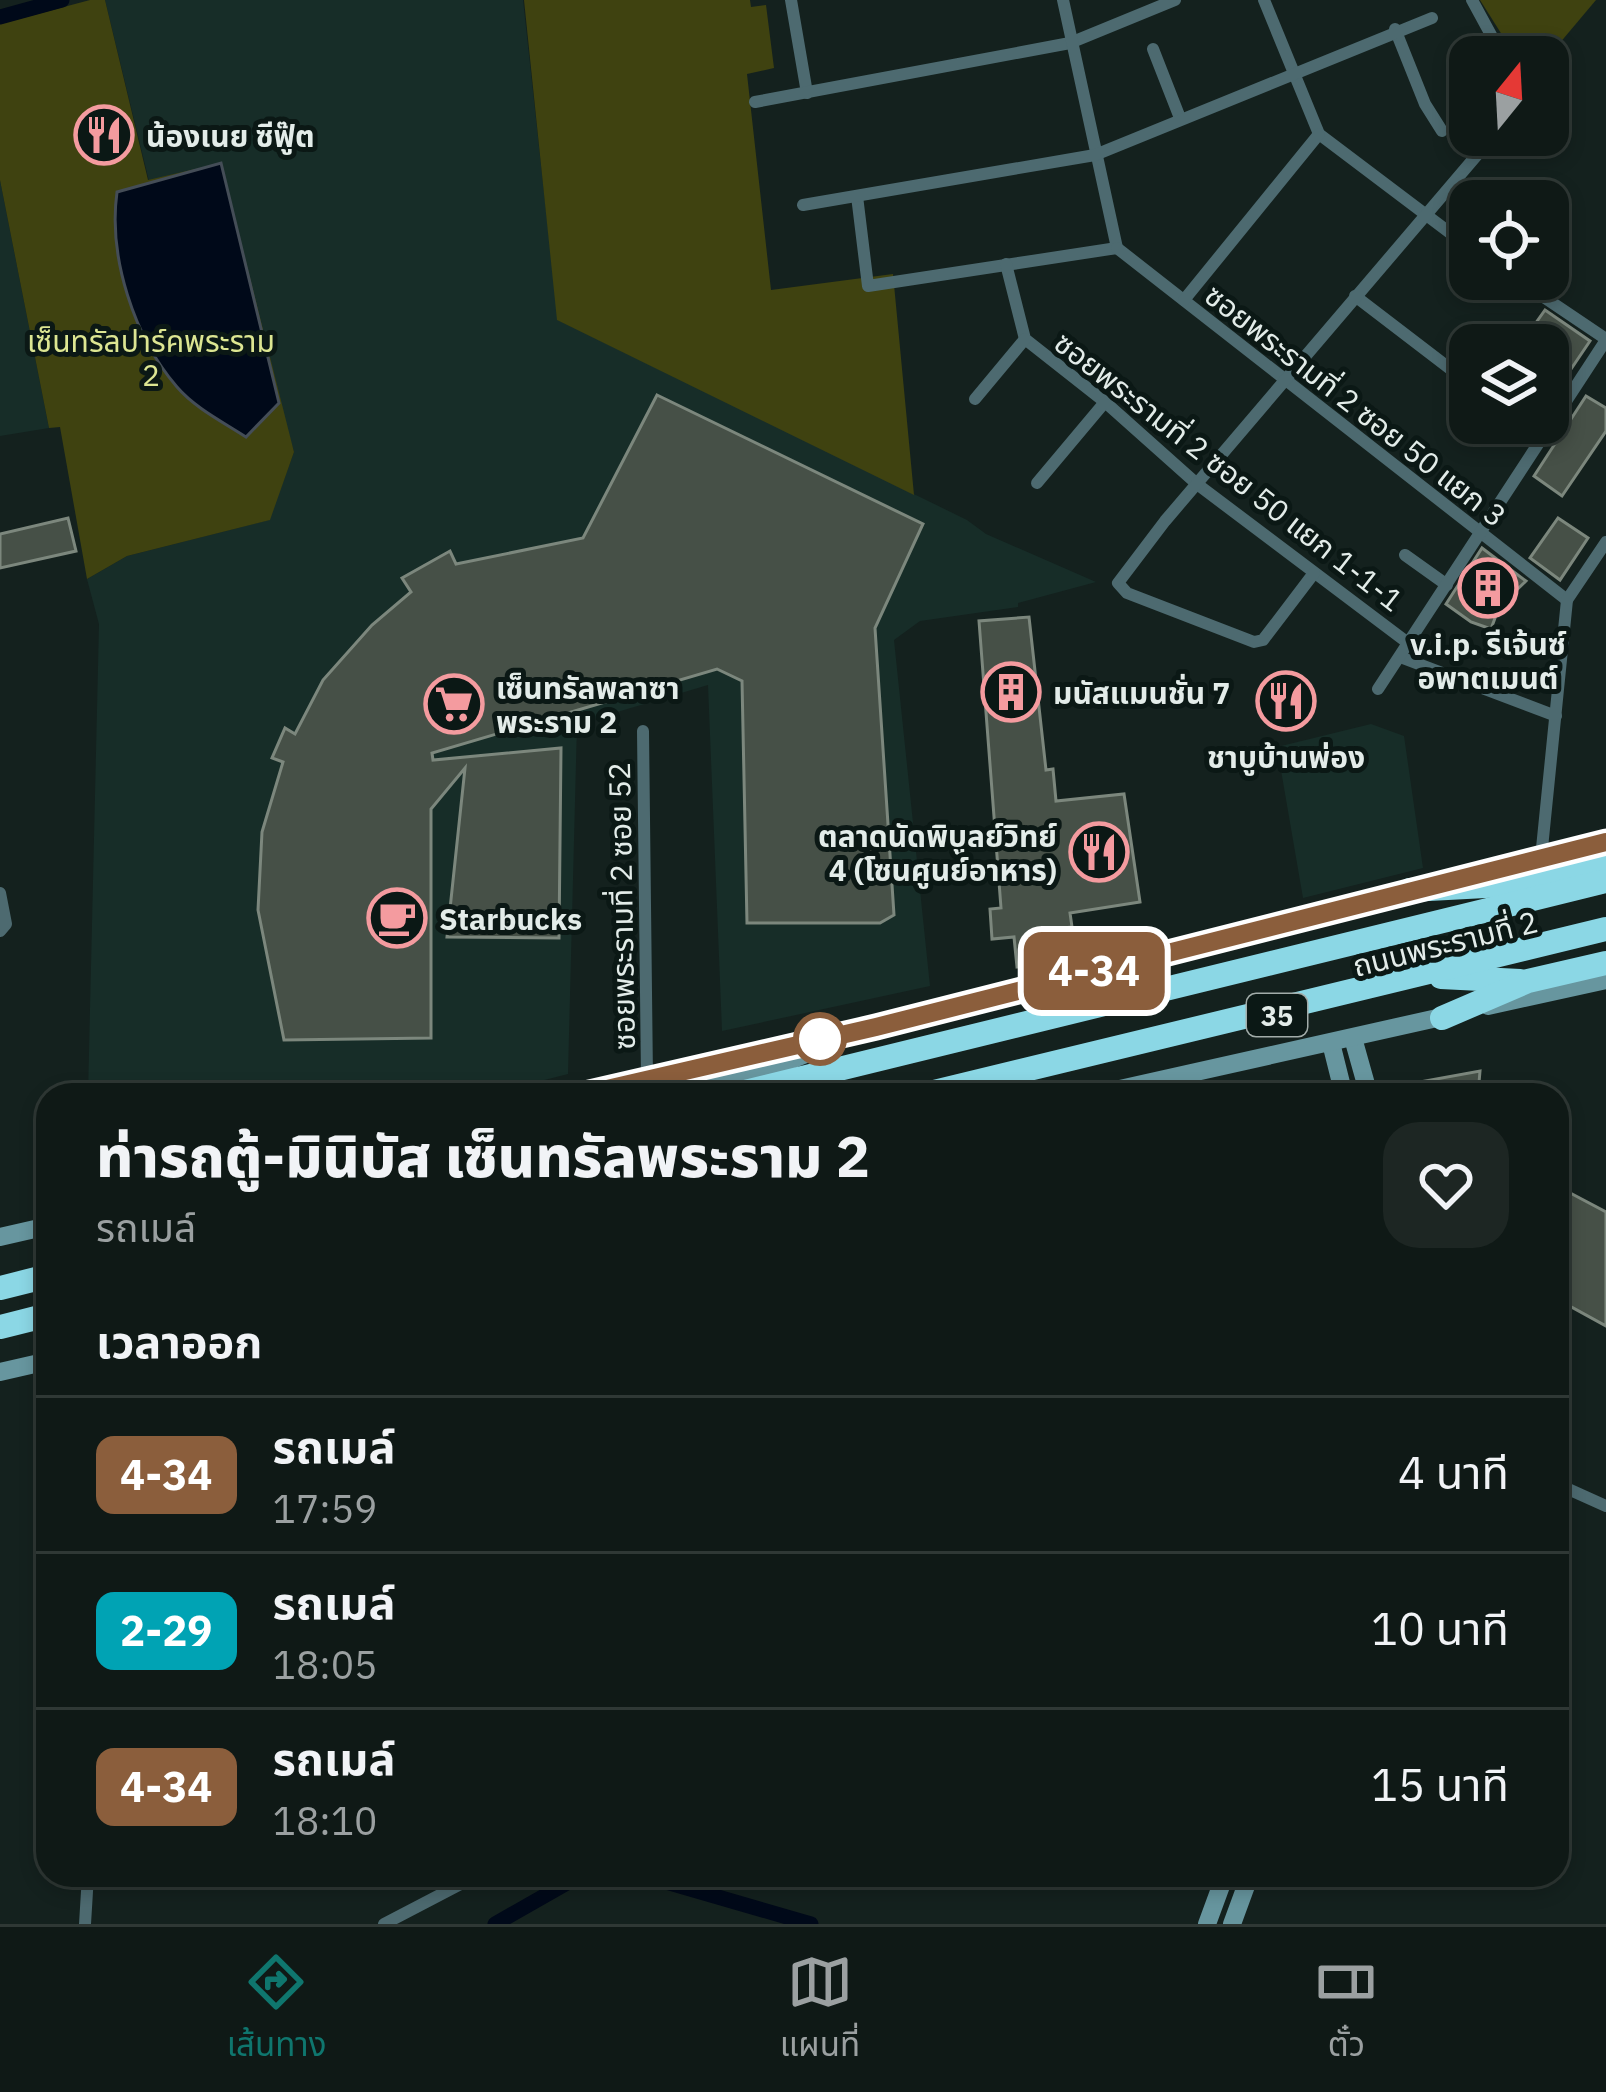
<!DOCTYPE html>
<html lang="th">
<head>
<meta charset="utf-8">
<style>
	:root { --surface:#0f1916; --page:#1d2623; --text:#f1f3f6; --muted:#9ba0a1; --line:#2f3835; --accent:#0f766e }
	body { margin:0; font-family:"IBM Plex Sans","Noto Sans Thai",sans-serif; background:var(--page); color:var(--text); height:100vh; display:flex; flex-direction:column; font-size:45px; white-space:nowrap }
	* { box-sizing:border-box; margin:0 }
	p { font-size:39px; color:var(--muted) }
	.icon { flex:none; width:66px; height:66px; fill:none; stroke:currentColor; stroke-width:2; stroke-linecap:round; stroke-linejoin:round }
	.map { position:relative; flex:1; overflow:hidden }
	.panel { position:absolute; left:36px; top:1083px; width:1533px; height:804px; display:flex; flex-direction:column; background:var(--surface); border-radius:36px; box-shadow:0 6px 18px #0003,0 0 0 3px var(--line) }
	.panel>* { flex:none }
	.badge { padding:0 24px; border-radius:18px; font-size:42px; line-height:78px }
	.needle { width:78px; rotate:18deg }
	.fabs { position:absolute; left:1449px; top:36px; display:grid; gap:24px }
	.fabs a { display:grid; place-items:center; width:120px; height:120px; border-radius:24px; background:var(--surface); box-shadow:0 6px 18px #0003,0 0 0 3px var(--line); font-size:60px }
	.map>.badge { position:absolute; translate:-50% -50%; box-shadow:0 0 0 6px #fff }
	h2 { padding:0 60px; font-size:45px; line-height:108px }
	.round { display:grid; place-items:center; flex:none; width:126px; height:126px; border-radius:36px; background:var(--page) }
	.head { display:flex; align-items:center; justify-content:space-between; height:204px; padding:0 60px }
	h1 { font-size:57px; font-weight:800; line-height:90px }
	ul { padding:0; list-style:none }
	li { display:flex; align-items:center; gap:36px; height:156px; padding:0 60px; border-top:3px solid var(--line) }
	li div { flex:1 }
	li b { display:block; font-size:45px }
	li em { font-style:normal }
	li .badge { min-width:132px; font-weight:700; text-align:center }
	.dock { display:flex; justify-content:space-around; align-items:center; height:168px; border-top:3px solid var(--line); background:var(--surface); font-size:33px; color:var(--muted) }
	.dock a { display:grid; justify-items:center; gap:6px }
	.dock .selected { color:var(--accent) }
	.map>svg:first-child { display:block }
	.built { fill:#172d28 }
	.green { fill:#3f4210 }
	.water { fill:#000919; stroke:#444d57; stroke-width:3 }
	.lines { fill:none; stroke-linecap:round; stroke-linejoin:round }
	.canal { stroke:#000919; stroke-width:15 }
	.building { fill:#465047; stroke:#7c877d; stroke-width:3 }
	.street { stroke:#4d6a70; stroke-width:12 }
	.secondary { stroke:#67969f; stroke-width:18 }
	.highway { stroke:#8bd7e5; stroke-width:24 }
	.line-casing { stroke:#fff; stroke-width:27 }
	.line { stroke:#8b5e3c; stroke-width:18 }
	.stop-dot { fill:#fff; stroke:#8b5e3c; stroke-width:6 }
	.labels { text-anchor:middle; dominant-baseline:central; stroke-width:10; stroke-linejoin:round; paint-order:stroke }
	.shield { fill:#0b1815; stroke:#a2aca9; stroke-width:3 }
	.shield-label { font-size:27px; font-weight:bold; fill:#e3ece9 }
	.poi-label { font-size:30px; font-weight:bold; fill:#e3ece9; stroke:#0b1815; text-anchor:start }
	.park-label { font-size:30px; fill:#dde692; stroke:#0b1815 }
	.street-label { font-size:30px; fill:#e3ece9; stroke:#0b1815 }
</style>
</head>
<body>
<div class="map">
<svg width="1606" height="1924" viewBox="0 0 1606 1924">
	<rect width="100%" height="100%" fill="#14211e"/>
	<!-- built -->
	<g class="built">
		<path d="M105,0H523L558,320L967,520L986,534L1096,582L1018,603V607L920,621L894,640L930,986L722,1031L708,685L577,724L568,1074L485,1095H88L99,624L87,579L127,556L269,520L294,452L279,403L149,181Z"/>
		<path d="M0,180L49,428L0,436Z"/>
		<path d="M1371,724L1404,736L1423,868L1303,898L1277,747Z"/>
	</g>
	<!-- green -->
	<g class="green">
		<path d="M90,0H105L148,180L221,163L294,452L270,520L127,556L87,579L60,427L49,428L0,180V24Z"/>
		<path d="M524,0H750L751,7L766,5L774,68L747,74L771,290L893,274L914,495L557,320Z"/>
		<path d="M1480,0H1596L1548,57H1516Z"/>
	</g>
	<!-- water -->
	<path class="water" d="M221,163L279,403L246,437C223,422 195,408 177,387C134,337 108,257 117,192Z"/>
	<g class="lines">
		<!-- canal -->
		<g class="canal">
			<path d="M0,17L62,0"/>
			<path d="M642,1875L811,1924"/>
			<path d="M495,1924L581,1875"/>
		</g>
	</g>
	<!-- building -->
	<g class="building">
		<path d="M1545,310L1590,341L1548,403V345L1523,341Z"/>
		<path d="M657,395L923,524L875,628L894,915L880,923H747L742,681L717,669L432,753L433,760L561,748L559,938L447,937L465,768L431,809V1038L284,1040L258,910L262,832L283,762L272,758L285,728L295,734L323,680L372,625L411,592L402,578L450,551L456,564L583,538Z"/>
		<path d="M1586,396L1606,408V431L1562,496L1534,476Z"/>
		<path d="M68,518L76,551L0,568V534Z"/>
		<path d="M1558,518L1588,538L1560,580L1530,558Z"/>
		<path d="M1482,548L1526,581L1499,607L1491,629L1471,622L1446,604Z"/>
		<path d="M1029,617L1046,770L1053,769L1056,801L1124,794L1140,902L1070,913L1072,927L1062,928L1067,958L1017,967L1014,937L992,939L990,909L1001,908L979,621Z"/>
		<path d="M1480,1071L1478,1095H1400L1403,1085Z"/>
		<path d="M1557,1186L1606,1212V1326L1557,1299Z"/>
	</g>
	<g class="lines">
		<!-- street -->
		<g class="street">
			<path d="M791,0L807,93"/>
			<path d="M1264,0L1319,134L1470,248"/>
			<path d="M1472,0L1503,57"/>
			<path d="M1395,29L1425,104L1442,131"/>
			<path d="M1153,49L1180,118"/>
			<path d="M755,102L1070,43L1175,0"/>
			<path d="M857,196L868,286L1117,248L1063,0"/>
			<path d="M803,205L1095,155L1432,18"/>
			<path d="M1117,248L1567,600"/>
			<path d="M1006,264L1025,339L1105,402L1197,484L1408,643"/>
			<path d="M1517,279L1606,339"/>
			<path d="M1355,296L1470,384"/>
			<path d="M1184,300L1319,134"/>
			<path d="M975,399L1025,339"/>
			<path d="M1521,423L1542,439"/>
			<path d="M1037,483L1105,402"/>
			<path d="M1405,555L1447,585"/>
			<path d="M1314,573L1263,640L1254,642L1127,593L1118,583L1165,521L1494,135"/>
			<path d="M1400,657L1556,716"/>
			<path d="M1378,689L1606,340"/>
			<path d="M643,731L647,1079"/>
			<path d="M1541,858L1567,600L1606,542"/>
			<path d="M0,893L6,924L0,931"/>
			<path d="M1557,1484L1606,1506"/>
			<path d="M85,1924L88,1875"/>
			<path d="M384,1924L478,1875"/>
		</g>
		<!-- secondary -->
		<g class="secondary">
			<path d="M1448,881L1606,842"/>
			<path d="M1488,1006L1606,980"/>
			<path d="M1353,1038L1369,1095"/>
			<path d="M1331,1043L1344,1095"/>
			<path d="M581,1095L876,1026L1421,887"/>
			<path d="M667,1095L774,1067L823,1047"/>
			<path d="M1093,1095L1455,1014"/>
			<path d="M0,1237L48,1226"/>
			<path d="M0,1372L48,1361"/>
			<path d="M1207,1924L1225,1875"/>
			<path d="M1232,1924L1250,1875"/>
		</g>
		<!-- highway -->
		<g class="highway">
			<path d="M1410,890L1504,885L1606,860"/>
			<path d="M1441,977L1520,981"/>
			<path d="M1442,1018L1528,981L1606,963"/>
			<path d="M733,1095L1606,881"/>
			<path d="M922,1095L1606,929"/>
			<path d="M0,1288L48,1276"/>
			<path d="M0,1327L48,1315"/>
		</g>
	</g>
	<g class="lines">
		<defs>
			<path id="line" d="M581,1095L876,1027L1606,842"/>
		</defs>
		<!-- line casing -->
		<use href="#line" class="line-casing"/>
		<!-- line -->
		<use href="#line" class="line"/>
	</g>
	<!-- icons -->
	<defs>
		<symbol id="restaurant-ring" viewBox="-11 -11 22 22"><circle r="9.5" fill="#0b1815" stroke="#f49b9f" stroke-width="1.5"/><path d="M-5-6h1v4h1v-4h1v4h1v-4h1v5L-1.5 .5V6h-2V.5L-5-1ZM5-6V6H3V1.5H1.5Q1.5-4 5-6Z" fill="#f49b9f"/></symbol>
		<symbol id="building-ring" viewBox="-11 -11 22 22"><circle r="9.5" fill="#0b1815" stroke="#f49b9f" stroke-width="1.5"/><path d="M-4-6H4V6H1V3H-1V6H-4ZM-2.5-4.3h1.7v1.8h-1.7ZM.8-4.3h1.7v1.8H.8ZM-2.5-1h1.7V.8h-1.7ZM.8-1h1.7V.8H.8Z" fill="#f49b9f"/></symbol>
		<symbol id="supermarket-ring" viewBox="-11 -11 22 22"><circle r="9.5" fill="#0b1815" stroke="#f49b9f" stroke-width="1.5"/><path d="M-6-5.5h2.5l.6 2H6L4.5 2H-2.5L-4.4-4H-6ZM-1.5 3.2a1.3 1.3 0 1 0 .1 0ZM3 3.2a1.3 1.3 0 1 0 .1 0Z" fill="#f49b9f"/></symbol>
		<symbol id="cafe-ring" viewBox="-11 -11 22 22"><circle r="9.5" fill="#0b1815" stroke="#f49b9f" stroke-width="1.5"/><path d="M-5.5-4.5H6V0H3Q3 3.5 0 3.5H-2.5Q-5.5 3.5-5.5 0ZM3-3.2v2h1.7v-2ZM-6 4.5H4V6H-6Z" fill="#f49b9f"/></symbol>
	</defs>
	<g fill-rule="evenodd">
		<use href="#restaurant-ring" x="71" y="102" width="66" height="66"/>
		<use href="#building-ring" x="1455" y="555" width="66" height="66"/>
		<use href="#building-ring" x="978" y="659" width="66" height="66"/>
		<use href="#restaurant-ring" x="1253" y="668" width="66" height="66"/>
		<use href="#supermarket-ring" x="421" y="671" width="66" height="66"/>
		<use href="#restaurant-ring" x="1066" y="819" width="66" height="66"/>
		<use href="#cafe-ring" x="364" y="885" width="66" height="66"/>
	</g>
	<!-- markers -->
	<circle class="stop-dot" cx="820" cy="1039" r="24"/>
	<g class="labels">
		<!-- shield labels -->
		<rect class="shield" x="1247" y="994" width="60" height="42" rx="9"/>
		<g class="shield-label">
			<text x="1277" y="1015">35</text>
		</g>
		<!-- poi labels -->
		<g class="poi-label">
			<text x="146" y="135">น้องเนย ซีฟู๊ต</text>
			<text x="1488" y="643" text-anchor="middle">v.i.p. รีเจ้นซ์<tspan x="1488" dy="34">อพาตเมนต์</tspan></text>
			<text x="496" y="687">เซ็นทรัลพลาซา<tspan x="496" dy="34">พระราม 2</tspan></text>
			<text x="1053" y="692">มนัสแมนชั่น 7</text>
			<text x="1286" y="756" text-anchor="middle">ชาบูบ้านพ่อง</text>
			<text x="1057" y="835" text-anchor="end">ตลาดนัดพิบูลย์วิทย์<tspan x="1057" dy="34">4 (โซนศูนย์อาหาร)</tspan></text>
			<text x="439" y="918">Starbucks</text>
		</g>
		<!-- park labels -->
		<g class="park-label">
			<text x="151" y="340">เซ็นทรัลปาร์คพระราม<tspan x="151" dy="34">2</tspan></text>
		</g>
		<!-- street labels -->
		<g class="street-label">
			<text transform="translate(1356 405) rotate(38)">ซอยพระรามที่ 2 ซอย 50 แยก 3</text>
			<text transform="translate(1229 471) rotate(38)">ซอยพระรามที่ 2 ซอย 50 แยก 1-1-1</text>
			<text transform="translate(621 906) rotate(-91)">ซอยพระรามที่ 2 ซอย 52</text>
			<text transform="translate(1445 943) rotate(-14)">ถนนพระรามที่ 2</text>
		</g>
	</g>
</svg>
<div class="fabs">
<a><svg class="needle" viewBox="-14 -14 28 28"><path d="M0-13l5 13h-10z" fill="#e53935"/><path d="M0 13l5-13h-10z" fill="#9ba0a1"/></svg></a>
<a><svg class="icon" aria-label="locate" viewBox="0 0 24 24"><circle cx="12" cy="12" r="6"/><path d="M12 2v4M12 18v4M2 12h4M18 12h4"/></svg></a>
<a><svg class="icon" aria-label="layers" viewBox="0 0 24 24"><path d="M12 4l9 5-9 5-9-5zM3 14l9 5 9-5"/></svg></a>
</div>
<b class="badge" style="left:1094px;top:971px;background:#8b5e3c;color:#fff">4-34</b>
<section class="panel">
<div class="head"><div><h1>ท่ารถตู้-มินิบัส เซ็นทรัลพระราม 2</h1><p>รถเมล์</p></div><a class="round"><svg class="icon" aria-label="heart" viewBox="0 0 24 24"><path d="M12 20l-8-8c-3-5 5-10 8-4 3-6 11-1 8 4z"/></svg></a></div>
<h2>เวลาออก</h2>
<ul>
<li><span class="badge" style="background:#8b5e3c;color:#fff">4-34</span><div><b>รถเมล์</b><p>17:59</p></div><em>4 นาที</em></li>
<li><span class="badge" style="background:#00a3b4;color:#fff">2-29</span><div><b>รถเมล์</b><p>18:05</p></div><em>10 นาที</em></li>
<li><span class="badge" style="background:#8b5e3c;color:#fff">4-34</span><div><b>รถเมล์</b><p>18:10</p></div><em>15 นาที</em></li>
</ul>
</section>
</div>
<nav class="dock">
<a class="selected"><svg class="icon" aria-label="directions" viewBox="0 0 24 24"><path d="M12 3l9 9-9 9-9-9zM9 14v-3h6M13 9l2 2-2 2"/></svg>เส้นทาง</a>
<a><svg class="icon" aria-label="map" viewBox="0 0 24 24"><path d="M3 6l6-2 6 2 6-2v14l-6 2-6-2-6 2zM9 4v14M15 6v14"/></svg>แผนที่</a>
<a><svg class="icon" aria-label="tickets" viewBox="0 0 24 24"><path d="M3 7h18v10H3zM15 7v10"/></svg>ตั๋ว</a>
</nav>
</body>
</html>
